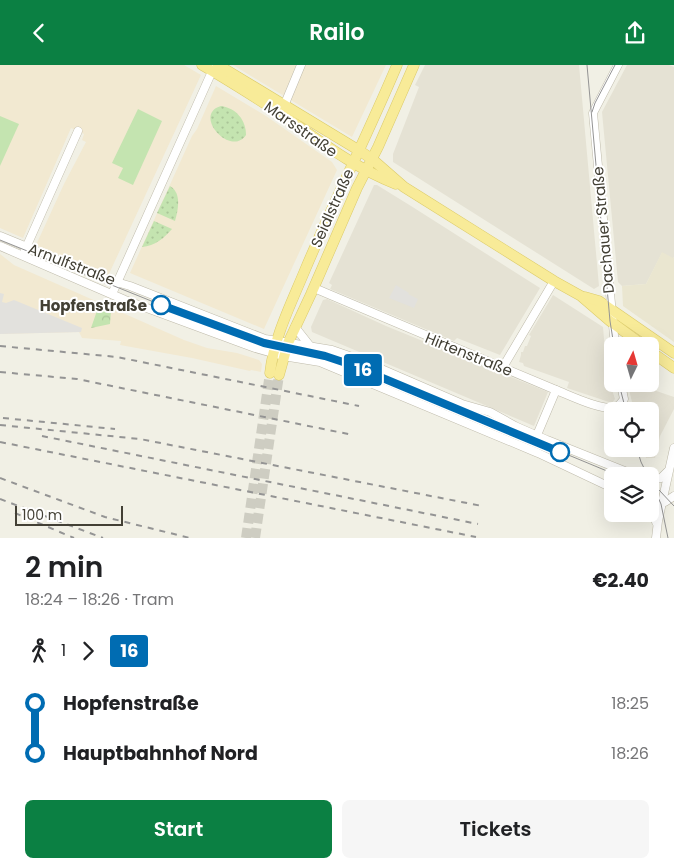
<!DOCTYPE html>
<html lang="en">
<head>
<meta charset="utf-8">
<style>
	:root { --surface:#fff; --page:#f6f6f6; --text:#202124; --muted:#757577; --accent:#0b8043 }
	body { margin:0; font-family:Poppins,sans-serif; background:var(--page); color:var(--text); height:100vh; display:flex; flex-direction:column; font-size:19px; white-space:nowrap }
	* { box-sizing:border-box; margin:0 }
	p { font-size:16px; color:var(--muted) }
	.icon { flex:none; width:28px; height:28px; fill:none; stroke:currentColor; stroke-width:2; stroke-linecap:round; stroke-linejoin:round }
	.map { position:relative; height:473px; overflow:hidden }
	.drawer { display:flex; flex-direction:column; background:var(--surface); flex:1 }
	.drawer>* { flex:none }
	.badge { padding:0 10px; border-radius:4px; font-size:18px; line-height:32px }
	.needle { width:32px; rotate:5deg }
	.fabs { position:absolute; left:604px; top:272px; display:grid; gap:10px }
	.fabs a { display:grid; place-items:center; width:55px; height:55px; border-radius:8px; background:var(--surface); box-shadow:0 5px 20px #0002; font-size:25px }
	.scale { position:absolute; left:15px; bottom:12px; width:108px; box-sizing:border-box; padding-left:5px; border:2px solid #434035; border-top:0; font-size:14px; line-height:18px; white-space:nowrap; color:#434035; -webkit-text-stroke:4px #fff; paint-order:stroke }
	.map>.badge { position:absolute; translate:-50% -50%; box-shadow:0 0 0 2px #fff }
	.legs { display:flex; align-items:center; gap:8px; height:55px; padding:0 25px; font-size:16px }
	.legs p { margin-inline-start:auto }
	.headline { display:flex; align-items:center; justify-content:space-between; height:85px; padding:0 25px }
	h1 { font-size:28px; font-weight:600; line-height:38px }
	.cta { display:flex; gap:10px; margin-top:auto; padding:10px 25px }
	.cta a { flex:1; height:58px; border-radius:8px; background:var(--accent); color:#fff; font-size:20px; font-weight:600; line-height:58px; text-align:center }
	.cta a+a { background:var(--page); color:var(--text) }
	ul { padding:0 25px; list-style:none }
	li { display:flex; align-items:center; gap:18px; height:50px; font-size:19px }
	li i { display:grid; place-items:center; width:8px; height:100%; margin:0 6px; background:currentColor }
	li i::after { content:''; width:12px; height:12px; margin:-6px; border:4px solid; border-radius:50%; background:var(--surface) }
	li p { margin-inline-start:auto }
	li:first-child i { background:linear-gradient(#0000 50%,currentColor 0) }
	li:last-child i { background:linear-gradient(currentColor 50%,#0000 0) }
	header { display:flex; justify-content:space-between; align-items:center; height:65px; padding:0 25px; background:var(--accent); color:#fff; font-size:22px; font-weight:600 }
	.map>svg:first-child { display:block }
	.residential { fill:#e5e2d4 }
	.commercial { fill:#f2e9d1 }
	.education { fill:#eae6d0 }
	.grass { fill:url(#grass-dots) }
	.forest { fill:url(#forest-crowns) }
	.park { fill:#c4e4b0 }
	.parking { fill:#e2e1dd }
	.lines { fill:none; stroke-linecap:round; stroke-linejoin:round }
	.major-tunnel { stroke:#cecdc2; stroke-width:10; stroke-dasharray:10 5; stroke-linecap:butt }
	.minor-casing { stroke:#bfbbab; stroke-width:9 }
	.major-casing { stroke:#dccb69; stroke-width:11 }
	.minor { stroke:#fff; stroke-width:8 }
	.major { stroke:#f8eb98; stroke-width:10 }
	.tram { stroke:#949494; stroke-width:1 }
	.rail { stroke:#949494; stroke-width:2; stroke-dasharray:6 6; stroke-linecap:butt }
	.line-1-casing { stroke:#fff; stroke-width:11 }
	.line-1 { stroke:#006cb2; stroke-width:8 }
	.stop-1-dot { fill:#fff; stroke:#006cb2; stroke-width:2.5 }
	.labels { text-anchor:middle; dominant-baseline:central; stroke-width:4; stroke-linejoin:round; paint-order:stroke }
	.street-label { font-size:15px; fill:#434035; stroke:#fff }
	.stop-label { font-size:15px; font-weight:bold; fill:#434035; stroke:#fff; text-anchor:end }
</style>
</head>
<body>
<header><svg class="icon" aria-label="back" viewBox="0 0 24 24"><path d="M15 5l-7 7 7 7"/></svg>Railo<svg class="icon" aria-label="share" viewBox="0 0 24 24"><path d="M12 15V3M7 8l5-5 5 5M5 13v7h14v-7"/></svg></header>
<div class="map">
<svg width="674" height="473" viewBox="0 0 674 473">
	<defs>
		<pattern id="grass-dots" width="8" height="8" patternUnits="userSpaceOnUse" patternTransform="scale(1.25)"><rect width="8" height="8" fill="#c4e4b0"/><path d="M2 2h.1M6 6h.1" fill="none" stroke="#aac598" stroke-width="1.8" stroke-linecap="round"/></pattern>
		<pattern id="forest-crowns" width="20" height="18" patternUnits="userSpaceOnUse" patternTransform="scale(1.25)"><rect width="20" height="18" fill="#c4e4b0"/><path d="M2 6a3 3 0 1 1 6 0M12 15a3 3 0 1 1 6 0" fill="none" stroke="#aac598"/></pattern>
	</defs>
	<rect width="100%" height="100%" fill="#f1f0e5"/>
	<!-- residential -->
	<g class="residential">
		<path d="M425,0H579L599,221L594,224L393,97V89L419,22L415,20Z"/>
		<path d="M627,0H669L674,2V192L673,194L662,188L646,219L622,221L618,217L602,47Z"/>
		<path d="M374,120H377L411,141L540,223L500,290L457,273L454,276L330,224L332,220L329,218Z"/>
		<path d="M553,230L603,262L607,309L615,334L612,338L567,323L569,317L524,301L523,298L519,297L521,290V287H523L525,281H527L531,271L529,270Z"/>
		<path d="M327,234L386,261L548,327L534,361L312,267L311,262L323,235Z"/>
		<path d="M632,319H636L674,332V344L660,371L655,393H646L644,384H650V346H634L628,320Z"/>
	</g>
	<!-- commercial -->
	<g class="commercial">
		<path d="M0,0H184L201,10L108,211L36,180L64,119L86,77L82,75L84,69L71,63L23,173L0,163Z"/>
		<path d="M233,0H386L352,72Z"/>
		<path d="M216,21L266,51L332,97L337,105L264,264L130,208L192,71L197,64Z"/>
		<path d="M0,189L14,200L184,275L207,283L237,288L259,295L262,299L261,307L251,305L250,306L192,293L120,280L121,276L82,273L79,267L0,269Z"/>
	</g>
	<!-- education -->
	<path class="education" d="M662,187L673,193L674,192V277L623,241L622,221L646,219Z"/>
	<!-- grass -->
	<g class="grass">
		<path d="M221,41C236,43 246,55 246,70C230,93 192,49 221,41Z"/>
		<path d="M170,121C182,128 178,145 175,156L157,148Z"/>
		<path d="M154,156L172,164C164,173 155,181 142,182Z"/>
	</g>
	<!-- forest -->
	<path class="forest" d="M99,240L111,245L110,259L91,263Z"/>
	<!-- park -->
	<g class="park">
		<path d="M138,44L162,56L133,120L118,113L123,103L112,98Z"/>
		<path d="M0,51L19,59L0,101Z"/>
	</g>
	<!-- parking -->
	<g class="parking">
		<path d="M396,220L409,228L408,229L418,234L414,243L389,233Z"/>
		<path d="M0,228L4,229L2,237L6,238L14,235L82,263L81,267L0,269Z"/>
	</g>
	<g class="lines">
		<!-- major-tunnel -->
		<g class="major-tunnel">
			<path d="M246,473L270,308"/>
			<path d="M255,473L279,310"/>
		</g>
		<defs>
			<g id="minor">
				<path d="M284,41L301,0"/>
				<path d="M0,171L71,200L106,214L130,221L265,274L332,285L358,294L462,339L490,347L515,361L547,375L637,411"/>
				<path d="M0,181L125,235L255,283L283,291L320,297L538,388L612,423"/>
				<path d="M25,185L78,66"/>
				<path d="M314,223L556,325C569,330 603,347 616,342C620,340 622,337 624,334L621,319"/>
				<path d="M112,229L214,2"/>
				<path d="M295,262L310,281"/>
				<path d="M615,281L593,48L618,0"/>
				<path d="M503,302L554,216"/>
				<path d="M537,370L556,325"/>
				<path d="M650,415L661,413L667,407"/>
				<path d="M650,437H665L674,431"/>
				<path d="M650,443L654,448L656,457"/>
				<path d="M656,473L658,456L674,383"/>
			</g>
			<g id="major">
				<path d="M202,0C228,15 253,31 278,47C316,73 352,102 396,119"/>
				<path d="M218,0L360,86L372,94L404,122L554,216L581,231L610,256L644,281"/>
				<path d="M585,232L599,236L674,288"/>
				<path d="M650,286L674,303"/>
				<path d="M270,308C274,272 291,239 305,205C334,136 368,69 397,0"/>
				<path d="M279,310L288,278L311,229L357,123L378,82L414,0"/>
			</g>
		</defs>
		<!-- minor casing -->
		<use href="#minor" class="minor-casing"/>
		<!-- major casing -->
		<use href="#major" class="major-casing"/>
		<!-- minor -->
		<use href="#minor" class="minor"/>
		<!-- major -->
		<use href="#major" class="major"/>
		<!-- tram -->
		<g class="tram">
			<path d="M587,0L610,256L614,281"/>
			<path d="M592,47L595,38L615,0"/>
			<path d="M0,175L191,252L238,269L270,279L325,291L349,299L619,411"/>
			<path d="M619,319L626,346"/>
			<path d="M637,384L641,397L648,411"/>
			<path d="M650,415L661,439L668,473"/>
			<path d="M659,425L674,441"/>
		</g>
		<!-- rail -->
		<g class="rail">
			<path d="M0,281L117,292L359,341"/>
			<path d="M0,307L77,314L353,370"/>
			<path d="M3,353L115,364"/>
			<path d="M0,360L140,374L482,441"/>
			<path d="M42,371L478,459"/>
			<path d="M0,377L476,472"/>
			<path d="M0,413L105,452L190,473"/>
			<path d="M0,434L103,473"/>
			<path d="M15,448L74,473"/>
		</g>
	</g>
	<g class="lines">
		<defs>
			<path id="line-1" d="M161,240L264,278L325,291L349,299L560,387"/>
		</defs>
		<!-- line-1 casing -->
		<use href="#line-1" class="line-1-casing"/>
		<!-- line-1 -->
		<use href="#line-1" class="line-1"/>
	</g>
	<!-- markers -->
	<g class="stop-1-dot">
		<circle cx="161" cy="240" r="9"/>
		<circle cx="560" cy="387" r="9"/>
	</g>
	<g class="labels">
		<!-- street labels -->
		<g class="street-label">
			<text transform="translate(301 64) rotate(35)">Marsstraße</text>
			<text transform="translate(332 143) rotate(-66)">Seidlstraße</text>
			<text transform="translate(603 165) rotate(-95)">Dachauer Straße</text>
			<text transform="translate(72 199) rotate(21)">Arnulfstraße</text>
			<text transform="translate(469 289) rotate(22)">Hirtenstraße</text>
		</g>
		<!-- stop labels -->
		<g class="stop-label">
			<text x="147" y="240">Hopfenstraße</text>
		</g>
	</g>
</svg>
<div class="fabs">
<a><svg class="needle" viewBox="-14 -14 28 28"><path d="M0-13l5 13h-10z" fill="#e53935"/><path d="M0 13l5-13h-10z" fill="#757577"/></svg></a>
<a><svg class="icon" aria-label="locate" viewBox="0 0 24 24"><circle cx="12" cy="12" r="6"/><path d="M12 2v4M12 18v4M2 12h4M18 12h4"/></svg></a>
<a><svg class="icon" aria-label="layers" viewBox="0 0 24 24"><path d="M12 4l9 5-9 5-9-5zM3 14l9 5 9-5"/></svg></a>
</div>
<div class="scale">100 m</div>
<b class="badge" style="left:363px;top:305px;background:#006cb2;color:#fff">16</b>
</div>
<section class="drawer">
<div class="headline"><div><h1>2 min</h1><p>18:24 – 18:26 · Tram</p></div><b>€2.40</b></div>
<div class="legs"><svg class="icon" aria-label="walk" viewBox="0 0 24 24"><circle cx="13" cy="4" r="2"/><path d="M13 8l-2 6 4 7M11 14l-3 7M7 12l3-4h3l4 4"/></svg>1<svg class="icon" aria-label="forward" viewBox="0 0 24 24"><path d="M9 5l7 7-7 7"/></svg><b class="badge" style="background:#006cb2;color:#fff">16</b></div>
<ul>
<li><i style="color:#006cb2"></i><b>Hopfenstraße</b><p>18:25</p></li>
<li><i style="color:#006cb2"></i><b>Hauptbahnhof Nord</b><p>18:26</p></li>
</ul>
<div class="cta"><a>Start</a><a>Tickets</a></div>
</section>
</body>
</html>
